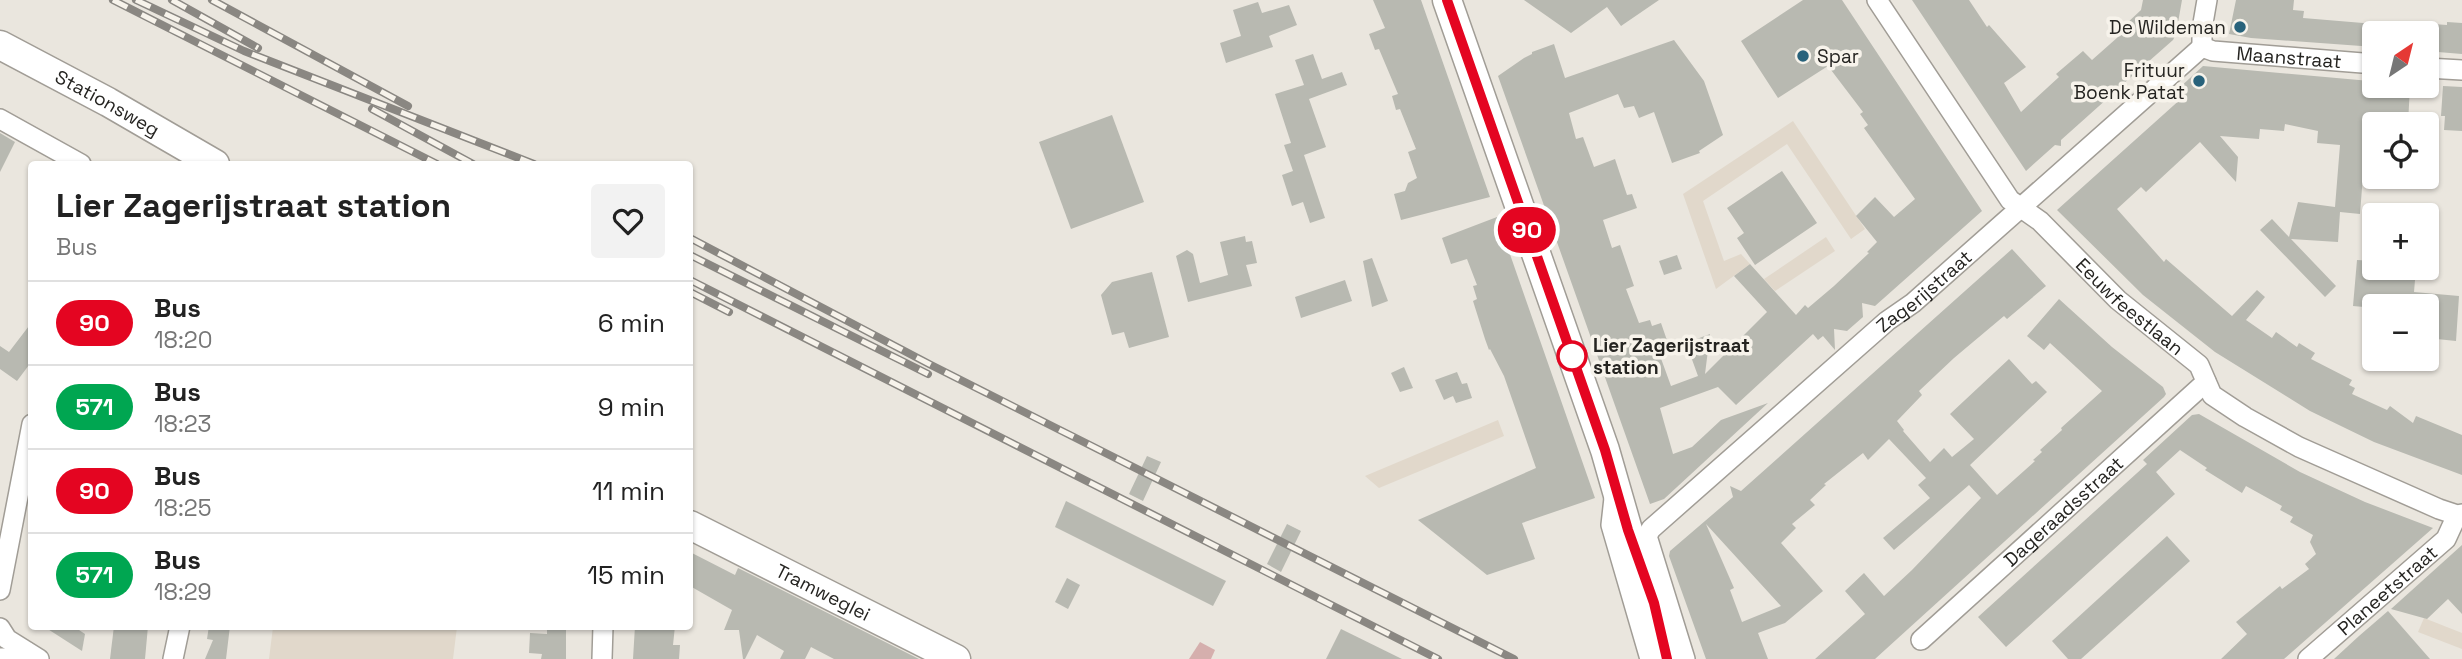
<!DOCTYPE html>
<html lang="en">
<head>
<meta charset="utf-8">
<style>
	:root { --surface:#fff; --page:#f2f2f2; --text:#222; --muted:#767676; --line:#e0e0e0 }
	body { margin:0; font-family:"Space Grotesk",sans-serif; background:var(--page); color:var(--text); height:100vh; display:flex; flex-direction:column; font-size:26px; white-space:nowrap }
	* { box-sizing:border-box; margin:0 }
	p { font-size:23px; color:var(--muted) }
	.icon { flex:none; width:38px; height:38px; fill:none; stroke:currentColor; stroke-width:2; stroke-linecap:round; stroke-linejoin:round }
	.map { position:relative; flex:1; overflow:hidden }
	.drawer { position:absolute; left:28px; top:161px; width:665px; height:469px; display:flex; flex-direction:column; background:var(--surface); border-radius:7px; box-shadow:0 2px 5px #0004 }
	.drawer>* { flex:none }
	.badge { padding:0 14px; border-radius:23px; font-size:24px; line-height:46px }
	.needle { width:46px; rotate:35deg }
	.controls { position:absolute; left:2362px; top:21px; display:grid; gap:14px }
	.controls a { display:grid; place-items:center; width:77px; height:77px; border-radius:7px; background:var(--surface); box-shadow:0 2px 5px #0004; font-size:35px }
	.map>.badge { position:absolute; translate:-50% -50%; box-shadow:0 0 0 4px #fff }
	.round { display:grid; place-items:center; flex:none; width:74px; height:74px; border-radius:7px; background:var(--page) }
	.summary { display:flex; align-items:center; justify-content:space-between; height:119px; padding:0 28px }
	h1 { font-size:33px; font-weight:700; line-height:52px }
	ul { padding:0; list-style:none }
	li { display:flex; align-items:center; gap:21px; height:84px; padding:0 28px; border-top:2px solid var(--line) }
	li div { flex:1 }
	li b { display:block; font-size:26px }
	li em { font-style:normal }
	li .badge { min-width:77px; font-weight:700; text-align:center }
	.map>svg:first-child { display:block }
	.built { fill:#e1d8cb }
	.green { fill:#d5afad }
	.building { fill:#b8b9b1; fill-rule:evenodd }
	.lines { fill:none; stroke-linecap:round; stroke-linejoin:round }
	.street-casing { stroke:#a19d96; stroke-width:22 }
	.secondary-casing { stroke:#a19d96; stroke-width:31 }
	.street { stroke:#fff; stroke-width:19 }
	.secondary { stroke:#fff; stroke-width:28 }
	.rail-casing { stroke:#8a8782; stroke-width:8 }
	.rail { stroke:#f7f3eb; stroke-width:5; stroke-dasharray:16; stroke-linecap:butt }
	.line-casing { stroke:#fff; stroke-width:16 }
	.line { stroke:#e40521; stroke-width:10 }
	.poi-dot { fill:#28627b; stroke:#f7f3eb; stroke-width:2.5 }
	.stop-dot { fill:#fff; stroke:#e40521; stroke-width:3.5 }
	.labels { text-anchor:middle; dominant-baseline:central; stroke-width:7; stroke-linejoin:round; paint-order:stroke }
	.poi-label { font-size:19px; fill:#252421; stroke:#f7f3eb; text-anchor:end }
	.street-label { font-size:19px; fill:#252421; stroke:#f7f3eb }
	.stop-label { font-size:19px; font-weight:bold; fill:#252421; stroke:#f7f3eb; text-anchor:start }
</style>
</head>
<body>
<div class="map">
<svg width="2462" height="659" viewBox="0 0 2462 659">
	<rect width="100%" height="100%" fill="#eae6de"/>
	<!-- built -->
	<g class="built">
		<path d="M1793,121L1865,229L1851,239L1787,144L1703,201L1724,261L1741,254L1750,264L1716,289L1683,194Z"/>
		<path d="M1826,237L1835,251L1775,291L1764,279Z"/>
		<path d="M1498,420L1504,436L1379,488L1365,476Z"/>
		<path d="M2424,618L2462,633V649L2418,632Z"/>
		<path d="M273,627V626L457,627L453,659H269Z"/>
	</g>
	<!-- green -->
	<path class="green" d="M1200,642L1215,650L1211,659H1189Z"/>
	<!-- building -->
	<g class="building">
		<path d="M1373,0H1421L1490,197L1401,220L1394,194L1405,191L1408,183L1417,178L1408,152L1416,149L1400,109L1396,110L1392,96L1398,94L1379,49L1375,50L1369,34L1385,28Z"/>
		<path d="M1524,0H1659L1621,26L1607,7L1571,33Z"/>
		<path d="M1803,0H1842L1982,211L1875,306L1862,303L1863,317L1847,331L1834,329L1835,350L1823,336L1818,340L1813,334L1736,405L1718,387L1660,408L1673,454L1692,447L1721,420L1768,403L1664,499L1650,504L1498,76L1524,58L1532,54V52L1554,44L1565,78L1674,40L1704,81L1723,135L1699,151L1700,153L1672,163L1654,112L1639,118L1634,106L1624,108L1618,94L1569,113L1576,139L1583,137L1594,167L1615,159L1627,195L1632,194L1637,208L1603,220L1612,248L1620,245L1634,286L1626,289L1639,323L1650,320L1652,326L1661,323L1670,349L1659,353L1671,386L1698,376L1686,343L1710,334L1705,374L1767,312L1734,276L1750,264L1796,315L1805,305L1808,308L1834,286L1869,253L1867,252L1877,242L1856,216L1875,197L1894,217L1915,199L1864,128L1868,125L1860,114L1863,112L1828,66L1778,98L1741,41Z"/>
		<path d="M1912,0H1969L1987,27L1989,25L2026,67L2004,83L2021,112L2059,77L2056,74L2083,51L2092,60L2118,37L2112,31L2122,22L2125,25L2141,10L2143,0H2182L2176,34L2173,40L2114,92V99L2108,98L2061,140V146L2055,145L2026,171Z"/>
		<path d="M2236,0H2294L2293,10L2304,11L2303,18L2375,24V47L2251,38L2229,34Z"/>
		<path d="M1258,2L1262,13L1289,5L1297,25L1269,36L1273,47L1226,63L1220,43L1241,36L1233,10Z"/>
		<path d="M2447,22L2462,23V54L2438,52V49L2431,48L2433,24L2447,25Z"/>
		<path d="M1313,54L1322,79L1342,72L1347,85L1309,99L1326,147L1304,155L1325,218L1310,223L1303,202L1292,206L1282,175L1293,171L1284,145L1291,143L1275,94L1304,85L1295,60Z"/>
		<path d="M2203,66L2370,81V86H2410L2408,124H2367L2360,214L2340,212L2338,242L2291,239L2336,286L2325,297L2260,230L2272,219L2289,237L2298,202L2335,207L2340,145L2317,143L2318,131L2285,124L2284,131L2260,129L2259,139L2220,136L2238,157L2236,182L2200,142L2146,192L2141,187L2117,209L2164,262L2166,259L2232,316L2257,290L2265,297L2246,320L2272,338L2276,332L2297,347L2299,343L2315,353L2311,359L2352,380L2349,385L2355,388L2352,394L2387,410L2390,406L2413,423L2416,416L2462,435V475L2374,442L2310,411L2215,352L2143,295L2057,210L2183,97L2177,90Z"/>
		<path d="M2443,86L2462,87V131L2444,130L2445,116H2441Z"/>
		<path d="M1112,115L1144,202L1071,229L1039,142Z"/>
		<path d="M0,133L15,142L0,172Z"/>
		<path d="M1782,171L1817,223L1755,265L1737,238L1744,233L1727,208Z"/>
		<path d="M1497,217L1595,498L1522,523L1535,559L1487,575L1418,520L1536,468L1504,376L1490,349L1489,350L1485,339L1473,301L1477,299L1473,286L1477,285L1467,259L1451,264L1442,238Z"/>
		<path d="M1245,236L1246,242L1252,241L1257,263L1246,265L1252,286L1188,302L1176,256L1187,250L1193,254L1200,283L1228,275L1220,242Z"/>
		<path d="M2012,249L2046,286L2007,319L2004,316L1954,358L1919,391L1922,395L1897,421L1904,430L1903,431L1930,462L1944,448L1952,457L1974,439L1950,414L2009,359L2032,384L2036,381L2047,392L1970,465L1997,495L2035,461L2033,460L2042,452L2040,450L2062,430L2061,428L2102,391L2050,343L2044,350L2027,336L2059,299L2112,347L2163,387L2166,394L2164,397L1875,659H1815L1865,614L1845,591L1864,573L1884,596L1912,570L1981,498L1969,485L1894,550L1883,538L1930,498L1918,485L1926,478L1889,439L1868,460L1863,453L1824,484L1826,485L1810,500L1815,505L1792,524L1796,528L1781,543L1823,591L1785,623L1758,633L1768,659H1706L1669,556L1670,551L1733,497L1730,486L1741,491ZM1706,524L1781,606L1742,622L1730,590L1734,588Z"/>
		<path d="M1677,255L1682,269L1664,275L1659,261Z"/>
		<path d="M1372,258L1388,301L1372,307L1363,261Z"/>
		<path d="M2357,260L2375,261V268H2416L2414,292L2459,296L2456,341L2427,338V306H2375V308L2353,306Z"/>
		<path d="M1152,272L1169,337L1129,348L1124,332L1112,335L1101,295L1112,282Z"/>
		<path d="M1345,280L1352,301L1301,318L1295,297Z"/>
		<path d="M32,322V361L17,381L0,369V346L9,352Z"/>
		<path d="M1404,367L1413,388L1400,392L1391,373Z"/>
		<path d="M1457,372L1462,384L1467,383L1472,398L1456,403L1453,396L1444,400L1435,380Z"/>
		<path d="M2199,414L2300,472L2365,502L2433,528L2284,659H2221L2247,634L2236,622L2280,586L2282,589L2309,569L2305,564L2316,554L2310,542L2313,535L2290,522L2293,517L2280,510L2282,506L2246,486L2242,493L2205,470L2207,468L2180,450L2156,472L2175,494L2006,647L1978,617L2147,464L2143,460L2192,415Z"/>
		<path d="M1147,456L1161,462L1143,501L1129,494Z"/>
		<path d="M1066,501L1226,581L1213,606L1055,527Z"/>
		<path d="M1287,524L1301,531L1281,572L1267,564Z"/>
		<path d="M2167,536L2190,561L2081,659H2068L2052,641Z"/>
		<path d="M2462,545V614L2448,599L2427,619L2391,609Z"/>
		<path d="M690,552L735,575L738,568L919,659H834L811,647L805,659H780L784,651L757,635L745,659H743L739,630H724L732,610L690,586Z"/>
		<path d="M1067,578L1080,585L1068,609L1055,602Z"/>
		<path d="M2388,611L2430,659H2334L2359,636Z"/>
		<path d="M43,626H73L85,634L82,651Z"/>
		<path d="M114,626H148L145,659H110Z"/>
		<path d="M209,626H230L226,659H205L213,640L207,639Z"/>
		<path d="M547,626H566V659H541L542,654L529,653L530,633L547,634Z"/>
		<path d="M635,626H675L673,645H680L679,659H633Z"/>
		<path d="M1341,629L1402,659H1326Z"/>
	</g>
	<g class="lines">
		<defs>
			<g id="street">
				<path id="s1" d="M1877,0L2010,200L2040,221L2118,300L2199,365L2212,395L2245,417L2299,447L2439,509L2457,515L2462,514"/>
				<path id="s2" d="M2202,47L2213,51L2375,64"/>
				<path d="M2202,47V29L2207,0"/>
				<path d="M2427,68L2462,70"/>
				<path d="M0,119L81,164"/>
				<path d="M1614,498L1611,525L1650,659"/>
				<path d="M0,590L32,424"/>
				<path d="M0,628L7,639L39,659"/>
				<path id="s3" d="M1921,640L2206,382"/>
				<path d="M0,658H8L27,652"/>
				<path d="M173,659L180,626"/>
				<path d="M602,659L603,626"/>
				<path id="s4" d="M1685,659L1647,536L1651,529L1887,321L1913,303L2202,47"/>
				<path id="s5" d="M2308,659L2446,539L2457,515"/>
			</g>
			<g id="secondary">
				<path d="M1447,0L1605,450L1628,530L1654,603L1667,659"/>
				<path id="s6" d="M0,45L108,102L215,164"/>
				<path id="s7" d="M690,525L956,659"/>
			</g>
		</defs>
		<!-- street casing -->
		<use href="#street" class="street-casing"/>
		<!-- secondary casing -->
		<use href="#secondary" class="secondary-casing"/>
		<!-- street -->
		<use href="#street" class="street"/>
		<!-- secondary -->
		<use href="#secondary" class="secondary"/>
		<defs>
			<g id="rail">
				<path d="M113,0L437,164"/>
				<path d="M136,0L244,51L534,164"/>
				<path d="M172,0L258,48"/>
				<path d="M212,0L408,106"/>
				<path d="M372,109L473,164"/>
				<path d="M690,238L931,365L1514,659"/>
				<path d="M690,255L928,374"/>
				<path d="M690,280L1438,659"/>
				<path d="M690,292L729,312"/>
			</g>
		</defs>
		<!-- rail casing -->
		<use href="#rail" class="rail-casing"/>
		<!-- rail -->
		<use href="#rail" class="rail"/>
	</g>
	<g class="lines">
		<defs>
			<path id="line" d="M1447,0L1605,450L1628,530L1654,603L1667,659"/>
		</defs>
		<!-- line casing -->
		<use href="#line" class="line-casing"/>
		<!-- line -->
		<use href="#line" class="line"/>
	</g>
	<!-- markers -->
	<g class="poi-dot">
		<circle cx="2240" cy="27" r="7"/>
		<circle cx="1803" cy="56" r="7"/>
		<circle cx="2199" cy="81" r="7"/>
	</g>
	<circle class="stop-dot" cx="1572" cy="356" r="14"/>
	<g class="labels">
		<!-- poi labels -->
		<g class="poi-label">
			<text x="2226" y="27">De Wildeman</text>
			<text x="1817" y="56" text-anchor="start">Spar</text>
			<text x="2185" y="70">Frituur<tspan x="2185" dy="22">Boenk Patat</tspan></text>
		</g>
		<!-- street labels -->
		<g class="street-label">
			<text stroke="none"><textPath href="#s2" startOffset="88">Maanstraat</textPath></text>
			<text stroke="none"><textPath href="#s6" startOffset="122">Stationsweg</textPath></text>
			<text stroke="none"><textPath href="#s4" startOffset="499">Zagerijstraat</textPath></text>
			<text stroke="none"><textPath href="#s1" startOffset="401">Eeuwfeestlaan</textPath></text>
			<text stroke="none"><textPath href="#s3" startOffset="192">Dageraadsstraat</textPath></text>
			<text stroke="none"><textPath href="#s5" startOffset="105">Planeetstraat</textPath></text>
			<text stroke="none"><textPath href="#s7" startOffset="149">Tramweglei</textPath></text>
		</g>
		<!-- stop labels -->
		<g class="stop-label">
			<text x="1593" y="345">Lier Zagerijstraat<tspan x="1593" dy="22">station</tspan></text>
		</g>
	</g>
</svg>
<div class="controls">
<a><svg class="needle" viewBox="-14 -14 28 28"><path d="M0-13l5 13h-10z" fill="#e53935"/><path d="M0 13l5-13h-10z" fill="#767676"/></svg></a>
<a><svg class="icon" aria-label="locate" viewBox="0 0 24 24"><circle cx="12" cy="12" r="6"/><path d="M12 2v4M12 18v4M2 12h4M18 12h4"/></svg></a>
<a>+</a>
<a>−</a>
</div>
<b class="badge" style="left:1527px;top:230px;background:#e40521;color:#fff">90</b>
<section class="drawer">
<div class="summary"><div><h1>Lier Zagerijstraat station</h1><p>Bus</p></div><a class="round"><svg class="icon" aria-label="heart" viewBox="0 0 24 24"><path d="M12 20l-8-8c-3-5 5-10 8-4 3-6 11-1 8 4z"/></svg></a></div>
<ul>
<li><span class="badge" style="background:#e40521;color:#fff">90</span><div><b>Bus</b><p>18:20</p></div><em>6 min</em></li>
<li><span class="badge" style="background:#00a651;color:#fff">571</span><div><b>Bus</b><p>18:23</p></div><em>9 min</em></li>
<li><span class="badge" style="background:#e40521;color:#fff">90</span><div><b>Bus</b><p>18:25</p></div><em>11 min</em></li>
<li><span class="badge" style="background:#00a651;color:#fff">571</span><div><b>Bus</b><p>18:29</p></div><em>15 min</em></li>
</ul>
</section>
</div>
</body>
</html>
